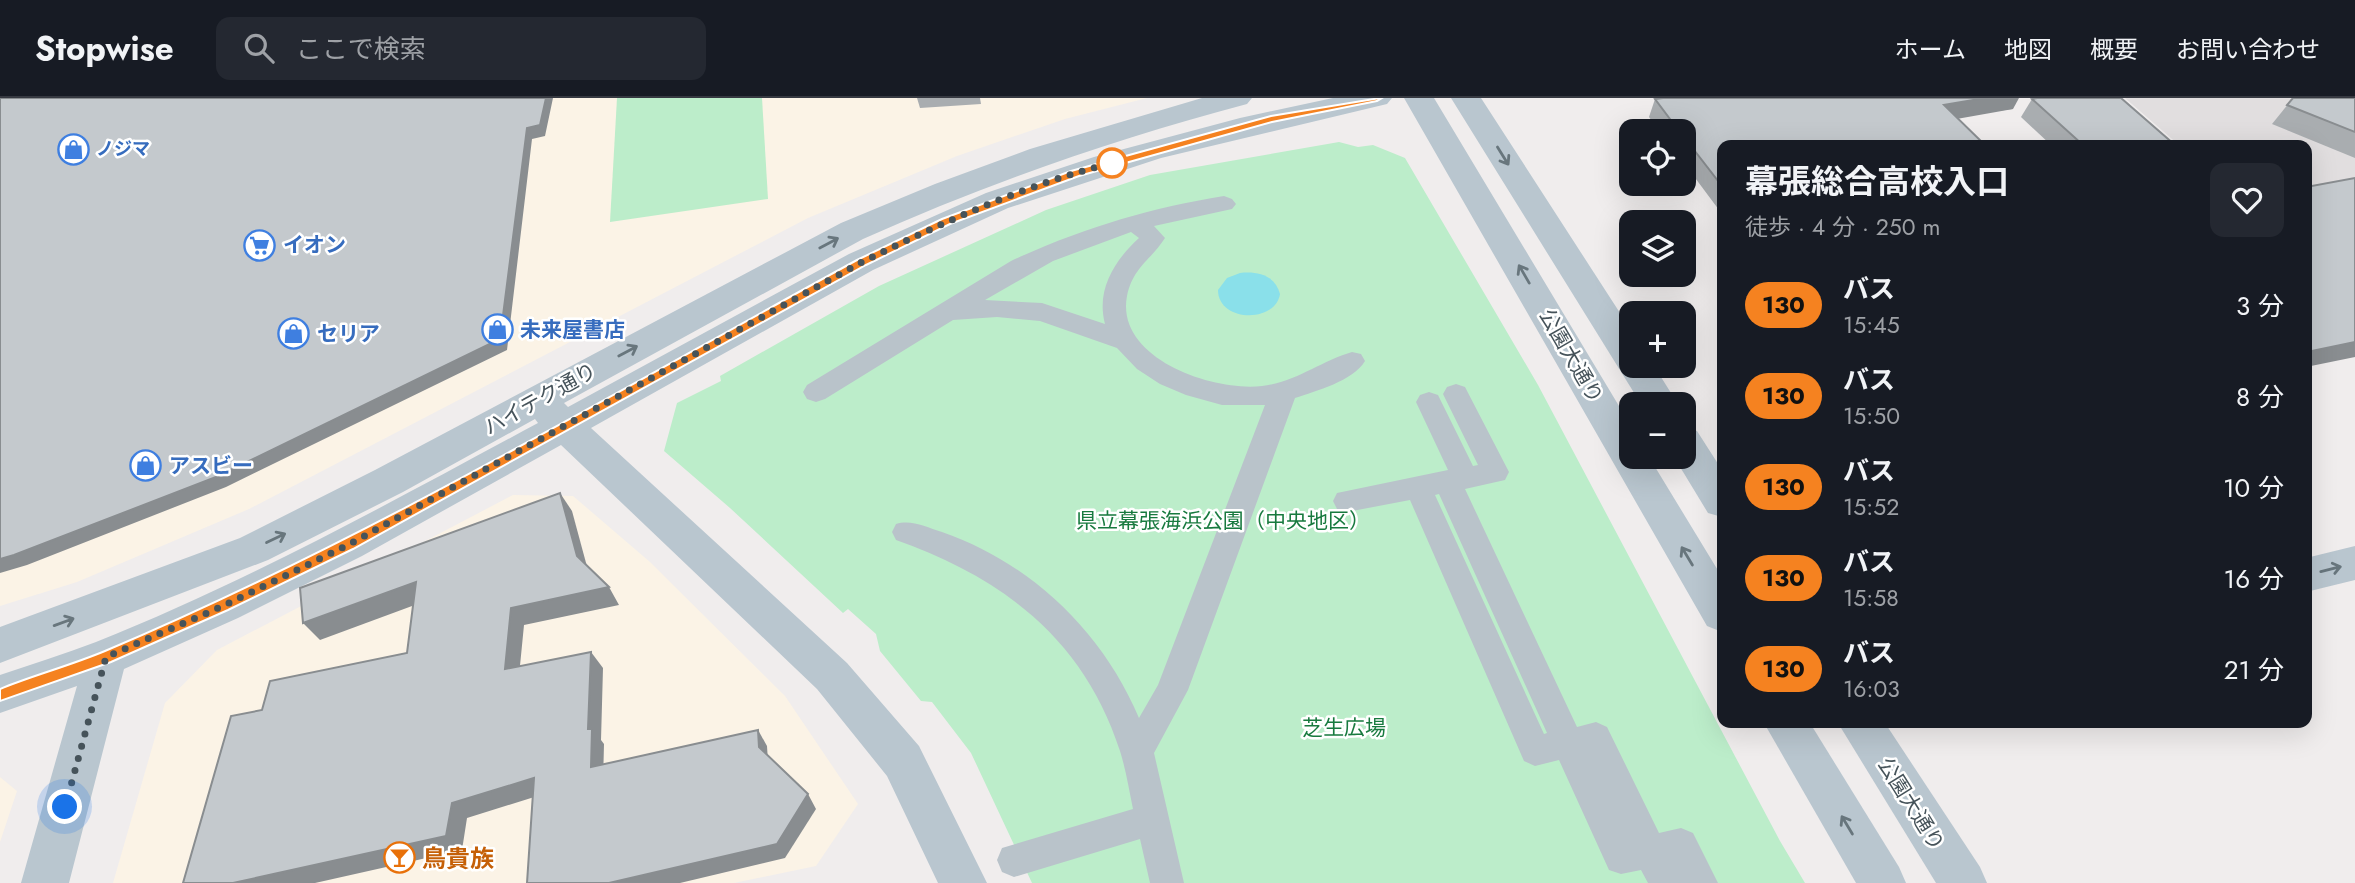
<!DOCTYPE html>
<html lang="ja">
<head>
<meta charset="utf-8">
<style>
	:root { --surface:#171b24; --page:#242831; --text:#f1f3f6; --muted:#9ea1a6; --line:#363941 }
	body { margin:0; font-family:Jost,"Noto Sans JP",sans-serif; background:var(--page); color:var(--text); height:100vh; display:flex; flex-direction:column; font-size:26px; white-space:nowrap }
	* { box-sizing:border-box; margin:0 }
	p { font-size:23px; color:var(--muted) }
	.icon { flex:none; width:38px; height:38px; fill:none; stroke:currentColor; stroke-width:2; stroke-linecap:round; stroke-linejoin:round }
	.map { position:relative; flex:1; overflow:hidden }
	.panel { position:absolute; left:1717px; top:42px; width:595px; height:588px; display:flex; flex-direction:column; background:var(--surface); border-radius:14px; box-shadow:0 7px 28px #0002 }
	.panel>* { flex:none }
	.badge { padding:0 14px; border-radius:23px; font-size:24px; line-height:46px }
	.fabs { position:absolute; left:1619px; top:21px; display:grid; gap:14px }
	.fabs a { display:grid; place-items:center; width:77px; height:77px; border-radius:14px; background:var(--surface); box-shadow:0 7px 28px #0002; font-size:35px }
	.you { position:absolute; width:35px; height:35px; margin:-18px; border:5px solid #fff; border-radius:50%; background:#1a73e8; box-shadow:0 0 0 10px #1a73e833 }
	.map>.badge { position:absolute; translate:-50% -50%; box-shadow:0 0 0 4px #fff }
	.round { display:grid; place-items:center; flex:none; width:74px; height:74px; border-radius:14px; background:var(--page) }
	.headline { display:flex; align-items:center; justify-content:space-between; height:119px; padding:0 28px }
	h1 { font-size:33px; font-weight:700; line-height:52px }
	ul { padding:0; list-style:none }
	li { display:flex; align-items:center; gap:21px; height:91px; padding:0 28px }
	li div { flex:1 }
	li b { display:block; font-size:26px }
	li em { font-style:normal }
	li .badge { min-width:77px; font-weight:700; text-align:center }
	header { display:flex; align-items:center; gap:42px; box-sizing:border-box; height:98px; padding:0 35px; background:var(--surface); border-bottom:2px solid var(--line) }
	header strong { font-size:33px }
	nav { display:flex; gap:38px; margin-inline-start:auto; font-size:24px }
	.search { width:490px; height:63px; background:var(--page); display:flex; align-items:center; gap:18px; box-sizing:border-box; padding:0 24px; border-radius:14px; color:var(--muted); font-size:26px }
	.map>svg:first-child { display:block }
	.commercial { fill:#fbf3e6 }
	.education { fill:#e1dedf }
	.green { fill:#bcedca }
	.water { fill:#8ae0ea }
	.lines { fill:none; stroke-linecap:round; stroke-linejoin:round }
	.street { fill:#b9c3ca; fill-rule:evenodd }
	.secondary { fill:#b9c6cf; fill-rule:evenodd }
	.wall { fill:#a9adb0 }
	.shaded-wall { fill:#898d90 }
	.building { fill:#c4c9cd; stroke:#898d90; stroke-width:2 }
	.oneway { stroke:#68767d }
	.line { fill:#f58220; stroke:#fff; stroke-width:2 }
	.walk { stroke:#46535a; stroke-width:7; stroke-dasharray:0 12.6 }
	.stop-dot { fill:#fff; stroke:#f58220; stroke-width:3.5 }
	.labels { text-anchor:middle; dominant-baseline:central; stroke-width:5; stroke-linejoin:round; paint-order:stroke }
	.far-shop-label { font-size:18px; font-weight:bold; fill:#366cbe; stroke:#fff; text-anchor:start }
	.shop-label { font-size:21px; font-weight:bold; fill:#366cbe; stroke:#fff; text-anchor:start }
	.street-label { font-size:21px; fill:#46535a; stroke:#fff }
	.park-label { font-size:21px; fill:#187a3f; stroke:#fff }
	.near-food-label { font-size:24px; font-weight:bold; fill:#c56008; stroke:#fff; text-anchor:start }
</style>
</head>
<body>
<header>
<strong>Stopwise</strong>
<div class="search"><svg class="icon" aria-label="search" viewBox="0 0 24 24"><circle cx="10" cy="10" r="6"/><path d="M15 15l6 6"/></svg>ここで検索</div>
<nav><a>ホーム</a><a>地図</a><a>概要</a><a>お問い合わせ</a></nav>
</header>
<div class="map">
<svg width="2355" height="785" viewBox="0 0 2355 785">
	<rect width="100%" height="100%" fill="#f0eded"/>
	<!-- commercial -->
	<g class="commercial">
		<path d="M0,0H1147L1065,21L957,58L808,120L249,411L77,484L0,508Z"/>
		<path d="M513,397L573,398L650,464L785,598L858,706L816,768L734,785H113L165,605L217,552Z"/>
		<path d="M0,679L17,693L0,744Z"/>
	</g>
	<!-- education -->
	<path class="education" d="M2125,0H2355V201L2307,159L2306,47H2179Z"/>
	<!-- green -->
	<g class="green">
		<path d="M617,0H762L768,101L610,124Z"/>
		<path d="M1339,44L1358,49L1373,47L1405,60L1538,287L1780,743L1805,785H1032L971,655L932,604L921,603L880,553L876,536L848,511L843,515L730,410L664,353L677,305L721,283L720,278L879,188L1046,112L1150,77Z"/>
	</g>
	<!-- water -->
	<path class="water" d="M1240,175C1257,173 1275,177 1280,196C1275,226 1218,224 1218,192L1227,180Z"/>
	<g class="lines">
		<!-- street -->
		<g class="street">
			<path d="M1224,98L1232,101L1236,106L1232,111L1154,128L1165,140C1151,162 1133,169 1127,198C1115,261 1214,294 1262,288C1296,284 1321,263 1352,254L1361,256L1365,263C1353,283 1316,293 1295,300L1188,592L1154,655L1184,785H1150L1140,741L1014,779L1002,774L997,762L1002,750L1133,711C1129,692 1126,672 1120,653C1084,541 1003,480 896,442L892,434L896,426C911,421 926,429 942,434C1031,465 1102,533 1139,620L1158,587L1265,307H1222L1186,297L1160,286L1137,271L1117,250L1040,223L997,219L953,222L825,301L816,304L807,301L803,294L807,287L1011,163C1080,131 1149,110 1224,98ZM1131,134L1139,140C1114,163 1096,192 1105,226L1042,205L985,202L1053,163Z"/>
			<path d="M1456,286L1465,289L1509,374L1505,382L1465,391L1577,629L1596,624L1607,629L1659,735L1681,730L1693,735L1718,785H1648L1641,772L1621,776L1609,772L1559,662L1535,668L1524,663L1410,402L1347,414L1337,411L1333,403L1337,395L1448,372L1416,304L1420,297L1429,294L1438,297L1473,368L1478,367L1443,296L1447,289ZM1439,396L1547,635L1544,636L1435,397Z"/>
		</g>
		<!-- secondary -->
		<g class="secondary">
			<path d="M1202,0H1252L1247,6C1115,41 988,85 863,141L564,305L568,309L849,156L986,95L1094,59L1240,20L1333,0H1392L1387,6L1161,60L1008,110L873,172L591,330L847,565L919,648L987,785H938L887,678L817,591L561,347L362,458L238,520L124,571L69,785H21L77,588L0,615V577C32,566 64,556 96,544C249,483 393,403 538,325L535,321L403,394L268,462L0,565V529L240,440L375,372L841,125L935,86L1030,51Z"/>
			<path d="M1404,0H1434L1631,328V359H1649L1722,479V534L1707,528Z"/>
			<path d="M1451,0H1481L1631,232V268H1654L1678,306H1641Z"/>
			<path d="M1684,329L1697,333L1722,372V419L1708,415L1674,359H1684Z"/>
			<path d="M2355,448V482L2306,494V460Z"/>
			<path d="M1764,625H1810L1899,769L1906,785H1856Z"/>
			<path d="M1838,625H1885L1980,769L1987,785H1936Z"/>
		</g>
	</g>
	<!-- wall -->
	<g class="wall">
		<path d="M917,0H980L981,6L920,10Z"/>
		<path d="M2293,0H2355V60L2272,26Z"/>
		<path d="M1655,1L2013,11L1722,47V116L1684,65V33H1659L1649,19Z"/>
		<path d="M2032,1L2175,47H2051L2021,19Z"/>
	</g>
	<!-- shaded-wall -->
	<g class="shaded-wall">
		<path d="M546,0H553L545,38L532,41L507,252L226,389L27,467L0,475V461L527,30Z"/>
		<path d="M1985,0H2019L2013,11L1934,25L1944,7Z"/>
		<path d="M2355,244V259L2306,269V254Z"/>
		<path d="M560,395L572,413L589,476L577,458Z"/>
		<path d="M416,484L431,501L320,542L303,525Z"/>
		<path d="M609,489L619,507L524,527L518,588L505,571L511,510Z"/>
		<path d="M591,554L603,570L601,642L604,646L603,685L591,669L588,631Z"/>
		<path d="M758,632L767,648L768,665L759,649Z"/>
		<path d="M534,680L547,695L467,720L462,752L315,785H233L452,705Z"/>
		<path d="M808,696L816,711L785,760L680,785H609Z"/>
	</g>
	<!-- building -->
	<g class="building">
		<path d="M0,0H546L540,27L527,30L500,241L216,379L14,457L0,461Z"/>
		<path d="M1663,0H1985L1944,7L1985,47H1722V88L1684,39V33H1679L1655,1Z"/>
		<path d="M2037,0H2121L2175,47H2083L2032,1Z"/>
		<path d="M2293,0H2355V34L2287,7Z"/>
		<path d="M2355,80V244L2307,254L2306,89Z"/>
		<path d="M560,395L577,458L609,489L511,510L505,571L591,554L588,631H592L591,669L758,632L759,649L808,696L777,746L609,785H527L534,680L452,705L446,738L233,785H183L231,618L262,612L270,583L407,555L416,484L303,525L300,490Z"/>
	</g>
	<!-- one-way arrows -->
	<defs><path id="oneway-shaft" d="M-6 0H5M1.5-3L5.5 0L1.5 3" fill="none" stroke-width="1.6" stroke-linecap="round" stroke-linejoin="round" transform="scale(1.75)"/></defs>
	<g class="oneway">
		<use href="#oneway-shaft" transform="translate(1503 58) rotate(58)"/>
		<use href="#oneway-shaft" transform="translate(829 145) rotate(-28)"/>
		<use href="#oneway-shaft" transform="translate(1524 176) rotate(-120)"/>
		<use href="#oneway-shaft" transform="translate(628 253) rotate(-28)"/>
		<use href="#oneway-shaft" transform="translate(276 440) rotate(-26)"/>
		<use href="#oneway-shaft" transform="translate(1687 458) rotate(-121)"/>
		<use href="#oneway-shaft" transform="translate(2331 471) rotate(-14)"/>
		<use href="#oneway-shaft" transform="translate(64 524) rotate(-20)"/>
		<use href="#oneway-shaft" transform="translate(1847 727) rotate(-121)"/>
	</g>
	<!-- line -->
	<path class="line" d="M1377,3L1272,24L1079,78L950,126L866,167L353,451L228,512L111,564L0,603V591C31,578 69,568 105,553C365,443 610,297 857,162L942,121L1071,73L1271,18L1380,0H1382Z"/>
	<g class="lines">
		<!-- walk -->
		<path class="walk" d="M65,709L106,559L223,508L348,447L862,164C942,125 1024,87 1112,65"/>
	</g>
	<!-- icons -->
	<defs>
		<symbol id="shop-ring" viewBox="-11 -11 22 22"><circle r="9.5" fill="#fff" stroke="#3f7fe0" stroke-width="1.5"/><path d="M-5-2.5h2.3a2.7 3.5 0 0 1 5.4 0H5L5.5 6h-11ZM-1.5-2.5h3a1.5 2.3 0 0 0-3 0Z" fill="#3f7fe0"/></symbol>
		<symbol id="supermarket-ring" viewBox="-11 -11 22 22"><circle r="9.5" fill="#fff" stroke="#3f7fe0" stroke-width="1.5"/><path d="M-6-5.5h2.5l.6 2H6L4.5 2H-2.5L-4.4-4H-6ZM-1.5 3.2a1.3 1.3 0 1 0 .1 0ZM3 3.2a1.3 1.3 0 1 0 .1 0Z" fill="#3f7fe0"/></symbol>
		<symbol id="bar-ring" viewBox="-11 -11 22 22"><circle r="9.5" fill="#fff" stroke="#e8710a" stroke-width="1.5"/><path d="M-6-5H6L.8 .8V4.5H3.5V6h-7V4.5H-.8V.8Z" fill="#e8710a"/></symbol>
	</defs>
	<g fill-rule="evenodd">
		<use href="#shop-ring" x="56" y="34" width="35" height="35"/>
		<use href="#supermarket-ring" x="242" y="130" width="35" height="35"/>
		<use href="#shop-ring" x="480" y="214" width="35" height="35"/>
		<use href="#shop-ring" x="276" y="218" width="35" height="35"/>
		<use href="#shop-ring" x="128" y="350" width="35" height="35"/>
		<use href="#bar-ring" x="382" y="742" width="35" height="35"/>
	</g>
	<!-- markers -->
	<circle class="stop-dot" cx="1112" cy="65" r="14"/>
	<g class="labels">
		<!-- far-shop labels -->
		<g class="far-shop-label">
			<text x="96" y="51">ノジマ</text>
		</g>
		<!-- shop labels -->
		<g class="shop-label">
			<text x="283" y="147">イオン</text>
			<text x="520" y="232">未来屋書店</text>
			<text x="317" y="236">セリア</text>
			<text x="169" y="368">アスビー</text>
		</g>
		<!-- street labels -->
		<g class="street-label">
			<text transform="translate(1571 258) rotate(60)">公園大通り</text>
			<text transform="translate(540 301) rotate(-29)">ハイテク通り</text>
			<text transform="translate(1911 706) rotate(58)">公園大通り</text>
		</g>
		<!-- park labels -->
		<g class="park-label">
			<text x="1223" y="423">県立幕張海浜公園（中央地区）</text>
			<text x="1344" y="630">芝生広場</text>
		</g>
		<!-- near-food labels -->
		<g class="near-food-label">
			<text x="422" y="760">鳥貴族</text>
		</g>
	</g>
</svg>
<div class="fabs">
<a><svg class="icon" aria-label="locate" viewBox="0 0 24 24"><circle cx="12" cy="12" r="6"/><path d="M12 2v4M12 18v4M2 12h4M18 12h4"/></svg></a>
<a><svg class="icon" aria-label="layers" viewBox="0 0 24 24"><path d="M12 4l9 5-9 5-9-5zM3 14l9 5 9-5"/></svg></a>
<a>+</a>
<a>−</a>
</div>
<div class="you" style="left:65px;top:709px"></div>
<section class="panel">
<div class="headline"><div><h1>幕張総合高校入口</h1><p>徒歩 · 4 分 · 250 m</p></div><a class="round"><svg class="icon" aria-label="heart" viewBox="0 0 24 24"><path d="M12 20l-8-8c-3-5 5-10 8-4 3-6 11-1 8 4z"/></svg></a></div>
<ul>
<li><span class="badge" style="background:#f58220;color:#111">130</span><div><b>バス</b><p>15:45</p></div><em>3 分</em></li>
<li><span class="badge" style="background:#f58220;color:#111">130</span><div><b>バス</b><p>15:50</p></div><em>8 分</em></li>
<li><span class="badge" style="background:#f58220;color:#111">130</span><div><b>バス</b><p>15:52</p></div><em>10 分</em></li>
<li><span class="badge" style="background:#f58220;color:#111">130</span><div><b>バス</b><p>15:58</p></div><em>16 分</em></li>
<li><span class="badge" style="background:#f58220;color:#111">130</span><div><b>バス</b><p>16:03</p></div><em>21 分</em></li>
</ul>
</section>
</div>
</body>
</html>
